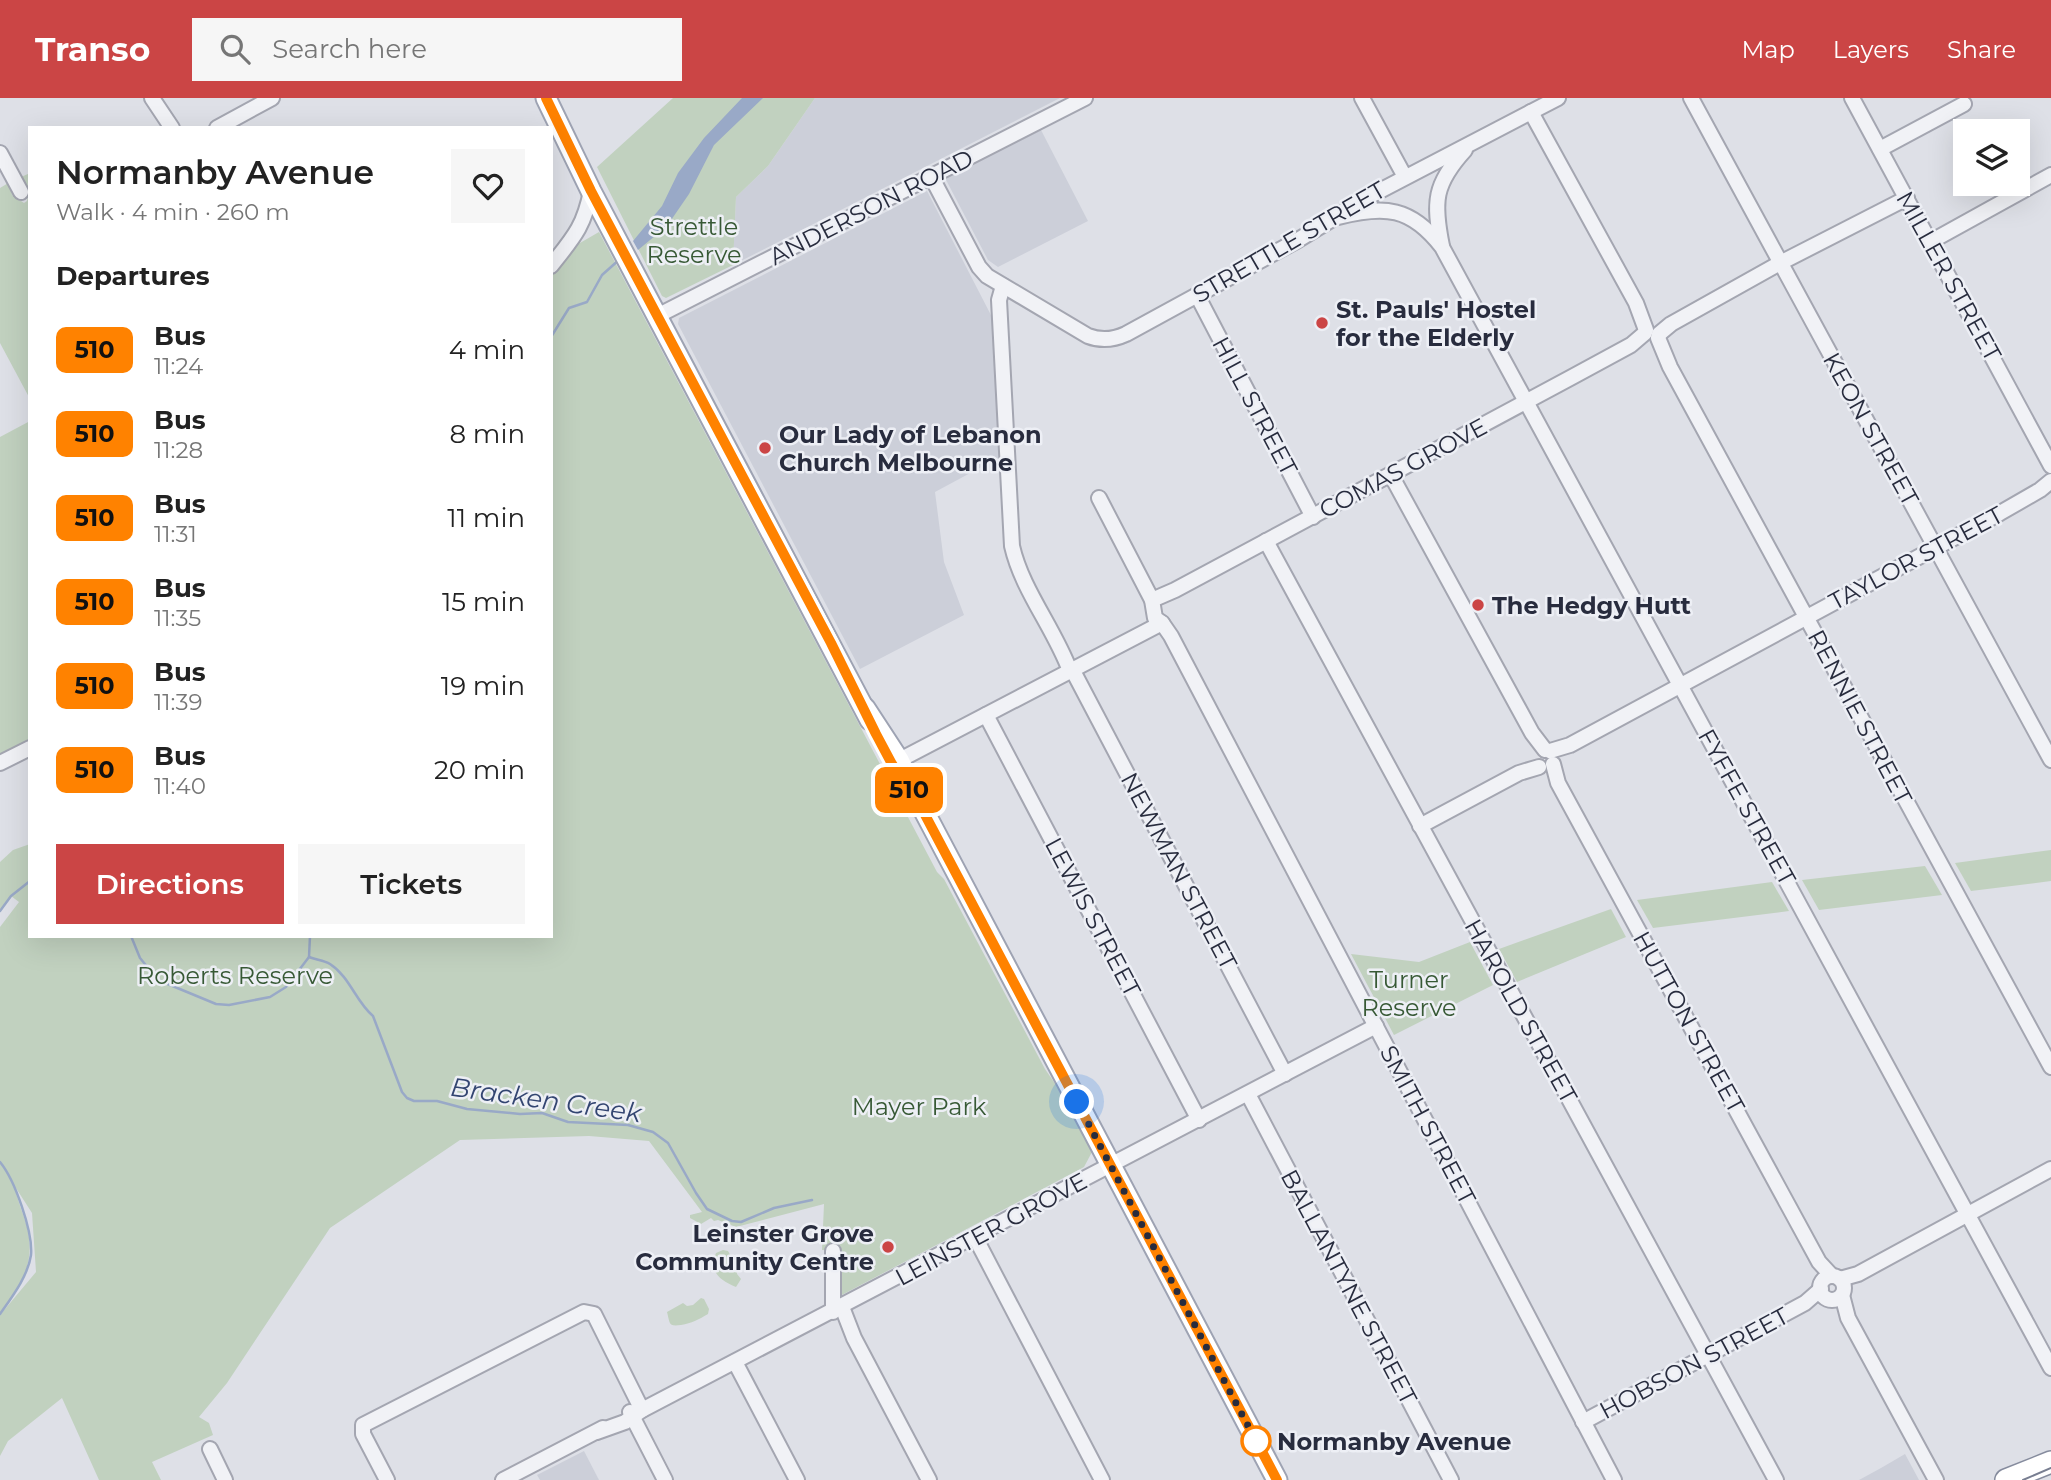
<!DOCTYPE html>
<html lang="en">
<head>
<meta charset="utf-8">
<style>
	:root { --surface:#fff; --page:#f6f6f6; --text:#222; --muted:#767676; --accent:#cb4545 }
	body { margin:0; font-family:Montserrat,sans-serif; background:var(--page); color:var(--text); height:100vh; display:flex; flex-direction:column; font-size:26px; white-space:nowrap }
	* { box-sizing:border-box; margin:0 }
	p { font-size:23px; color:var(--muted) }
	.icon { flex:none; width:38px; height:38px; fill:none; stroke:currentColor; stroke-width:2; stroke-linecap:round; stroke-linejoin:round }
	.map { position:relative; flex:1; overflow:hidden }
	.sheet { position:absolute; left:28px; top:28px; width:525px; height:812px; display:flex; flex-direction:column; background:var(--surface); border-radius:0px; box-shadow:0 7px 28px #0002 }
	.sheet>* { flex:none }
	.badge { padding:0 14px; border-radius:10px; font-size:24px; line-height:46px }
	.controls { position:absolute; left:1953px; top:21px; display:grid; gap:14px }
	.controls a { display:grid; place-items:center; width:77px; height:77px; border-radius:0px; background:var(--surface); box-shadow:0 7px 28px #0002; font-size:35px }
	.you { position:absolute; width:35px; height:35px; margin:-18px; border:5px solid #fff; border-radius:50%; background:#1a73e8; box-shadow:0 0 0 10px #1a73e833 }
	.map>.badge { position:absolute; translate:-50% -50%; box-shadow:0 0 0 4px #fff }
	h2 { padding:0 28px; font-size:26px; line-height:63px }
	.round { display:grid; place-items:center; flex:none; width:74px; height:74px; border-radius:0px; background:var(--page) }
	.head { display:flex; align-items:center; justify-content:space-between; height:119px; padding:0 28px }
	h1 { font-size:33px; font-weight:600; line-height:52px }
	.action { display:flex; gap:14px; margin-top:auto; padding:14px 28px }
	.action a { flex:1; height:80px; border-radius:0px; background:var(--accent); color:#fff; font-size:28px; font-weight:600; line-height:80px; text-align:center }
	.action a+a { background:var(--page); color:var(--text) }
	ul { padding:0; list-style:none }
	li { display:flex; align-items:center; gap:21px; height:84px; padding:0 28px }
	li div { flex:1 }
	li b { display:block; font-size:26px }
	li em { font-style:normal }
	li .badge { min-width:77px; font-weight:700; text-align:center }
	header { display:flex; align-items:center; gap:42px; box-sizing:border-box; height:98px; padding:0 35px; background:var(--accent); color:#fff }
	header strong { font-size:33px }
	nav { display:flex; gap:38px; margin-inline-start:auto; font-size:24px }
	.search { width:490px; height:63px; background:var(--page); display:flex; align-items:center; gap:18px; box-sizing:border-box; padding:0 24px; border-radius:0px; color:var(--muted); font-size:26px }
	.map>svg:first-child { display:block }
	.built { fill:#cccfd9 }
	.green { fill:#c1d1bf }
	.water { fill:#99a9c7 }
	.lines { fill:none; stroke-linecap:round; stroke-linejoin:round }
	.stream { stroke:#99a9c7; stroke-width:2.5 }
	.minor-casing { stroke:#a4a6b1; stroke-width:18 }
	.major-casing { stroke:#9ea3b3; stroke-width:23 }
	.highway-casing { stroke:#868c9e; stroke-width:24 }
	.minor { stroke:#f1f2f6; stroke-width:14 }
	.major { stroke:#fff; stroke-width:19 }
	.highway { stroke:#fff; stroke-width:21 }
	.tram { stroke:#787e91; stroke-width:2 }
	.line-casing { stroke:#fff; stroke-width:16 }
	.line { stroke:#ff8200; stroke-width:10 }
	.walk { stroke:#282c3e; stroke-width:7; stroke-dasharray:0 12.6 }
	.poi-dot { fill:#cb4545; stroke:#edeff5; stroke-width:2.5 }
	.stop-dot { fill:#fff; stroke:#ff8200; stroke-width:3.5 }
	.labels { text-anchor:middle; dominant-baseline:central; stroke-width:5; stroke-linejoin:round; paint-order:stroke }
	.street-label { font-size:24px; fill:#282c3e; stroke:#edeff5 }
	.park-label { font-size:24px; fill:#375935; stroke:#edeff5 }
	.poi-label { font-size:24px; font-weight:bold; fill:#282c3e; stroke:#edeff5; text-anchor:start }
	.stop-label { font-size:24px; font-weight:bold; fill:#282c3e; stroke:#edeff5; text-anchor:start }
	.water-label { font-size:26px; font-style:italic; fill:#334571; stroke:#edeff5 }
</style>
</head>
<body>
<header>
<strong>Transo</strong>
<div class="search"><svg class="icon" aria-label="search" viewBox="0 0 24 24"><circle cx="10" cy="10" r="6"/><path d="M15 15l6 6"/></svg>Search here</div>
<nav><a>Map</a><a>Layers</a><a>Share</a></nav>
</header>
<div class="map">
<svg width="2051" height="1382" viewBox="0 0 2051 1382">
	<rect width="100%" height="100%" fill="#dee0e7"/>
	<!-- built -->
	<g class="built">
		<path d="M815,0H1060L733,167L736,99L768,68Z"/>
		<path d="M1041,32L1088,123L998,169L988,162L945,80Z"/>
		<path d="M927,93L994,223L1000,359L935,394L944,464L964,517L860,571L678,226L679,220Z"/>
		<path d="M584,1353L599,1382H540L537,1377Z"/>
		<path d="M1905,1356L1919,1382H1859L1881,1370Z"/>
	</g>
	<!-- green -->
	<g class="green">
		<path d="M673,0H815L768,68L736,99L733,167L666,200L662,198L597,69Z"/>
		<path d="M30,75V301L0,245V90L10,84L12,97L24,105L27,103L29,90L19,80Z"/>
		<path d="M599,134L937,774L944,781L1045,971L1058,990L1092,1054L1084,1069L838,1199V1153L822,1152L824,1106L736,1129L718,1122L714,1123L711,1120L701,1126L690,1120V1117L702,1114L649,1043L589,1038L460,1042L330,1130L227,1285L199,1319L209,1325L213,1337L152,1364L161,1382H99L62,1300L8,1343L0,1358V1217L36,1174L32,1115L14,1087C17,1101 23,1115 27,1129C36,1166 21,1187 0,1216V829L19,804L11,798L0,813V764L13,752L30,746V838H551V178L573,149Z"/>
		<path d="M30,323V643L0,659V339Z"/>
		<path d="M2051,752V783L1971,793L1955,765Z"/>
		<path d="M1925,768L1942,797L1819,812L1802,782Z"/>
		<path d="M1772,784L1789,813L1653,830L1637,802Z"/>
		<path d="M1611,811L1626,839L1517,884L1499,851Z"/>
		<path d="M1470,844L1493,887L1394,937L1351,856L1419,864Z"/>
		<path d="M723,1152L728,1153C732,1160 737,1167 737,1176L741,1181L736,1189C721,1183 708,1174 716,1155Z"/>
		<path d="M701,1200L704,1201L709,1211L708,1216C698,1222 692,1225 681,1227C668,1229 670,1225 667,1214L683,1205L687,1208L693,1207Z"/>
	</g>
	<!-- water -->
	<path class="water" d="M742,0H763L714,47L689,96L667,128L638,152L633,143L662,108L678,75L704,40Z"/>
	<g class="lines">
		<!-- stream -->
		<g class="stream">
			<path d="M551,239L569,210L587,204L602,177L620,161"/>
			<path d="M0,813L11,798L30,783"/>
			<path d="M131,838L140,860L158,882L216,906L229,907L270,899L286,889L309,859L310,838"/>
			<path d="M309,859C316,862 324,862 330,866C350,879 356,904 373,918L402,994L407,1000L414,1003H437L467,1011L520,1016L542,1015L568,1024L628,1027L653,1034L668,1045L696,1095L707,1111L732,1123L741,1124L774,1110L812,1102"/>
			<path d="M0,1064C15,1082 33,1134 31,1157C28,1178 12,1199 0,1216"/>
		</g>
		<defs>
			<g id="minor">
				<path d="M152,0L172,30"/>
				<path d="M1362,0L1405,79"/>
				<path d="M1691,0L2051,662"/>
				<path d="M1852,0L2051,368"/>
				<path d="M1531,14L1636,205L1646,232"/>
				<path d="M217,30L272,0"/>
				<path d="M1880,51L1964,6"/>
				<path d="M0,55L21,94"/>
				<path d="M931,78L979,169L987,178L1088,238C1101,243 1113,242 1126,236L1298,142L1370,98L1558,0"/>
				<path d="M1338,119C1385,107 1411,109 1442,149L2051,1270"/>
				<path d="M1930,144L2051,77"/>
				<path d="M1442,148C1433,104 1434,86 1465,52"/>
				<path d="M551,168C573,140 584,129 591,93"/>
				<path d="M1003,188L999,202L1012,448C1022,492 1054,530 1070,573"/>
				<path d="M1197,197L1313,419"/>
				<path d="M657,218L1085,0"/>
				<path d="M1659,236L1671,226L1780,165L1907,100"/>
				<path d="M1658,240L1670,269L2051,969"/>
				<path d="M1391,377L1532,635L1545,652"/>
				<path d="M1099,400L1152,502L1155,520L1162,525L1171,538L1614,1382"/>
				<path d="M1266,443L1776,1382"/>
				<path d="M1152,502L1175,492L1572,279L1631,247L1645,235"/>
				<path d="M1072,571L1285,976"/>
				<path d="M986,617L1199,1022"/>
				<path d="M1550,653L1570,647L2000,415L2040,392L2051,383"/>
				<path d="M0,665L30,650"/>
				<path d="M892,666L1162,525"/>
				<path d="M1553,666L1558,685L1819,1164L1832,1178"/>
				<path d="M1420,728L1519,675L1539,669"/>
				<path d="M1248,996L1451,1382"/>
				<path d="M975,1139L1102,1382"/>
				<circle cx="1832" cy="1190" r="12"/>
				<path d="M1840,1181L1858,1176L2051,1071"/>
				<path d="M1842,1197L1848,1220L1936,1382"/>
				<path d="M842,1209L854,1240L929,1382"/>
				<path d="M833,1214V1153"/>
				<path d="M735,1264L797,1382"/>
				<path d="M630,1314L665,1382"/>
				<path d="M1583,1324L1805,1205L1821,1191"/>
				<path d="M597,1334L625,1324L642,1312L1376,928"/>
				<path d="M210,1351L225,1382"/>
				<path d="M387,1382L363,1336V1327L584,1214L594,1216L642,1312"/>
				<path d="M503,1382L603,1330"/>
			</g>
			<g id="major">
				<path d="M546,0L591,93L870,622"/>
				<path d="M865,610L899,662L924,713L1277,1382"/>
			</g>
			<path id="highway" d="M2006,1382L2051,1364"/>
		</defs>
		<!-- minor casing -->
		<use href="#minor" class="minor-casing"/>
		<!-- major casing -->
		<use href="#major" class="major-casing"/>
		<!-- highway casing -->
		<use href="#highway" class="highway-casing"/>
		<!-- minor -->
		<use href="#minor" class="minor"/>
		<!-- major -->
		<use href="#major" class="major"/>
		<!-- highway -->
		<use href="#highway" class="highway"/>
		<!-- tram -->
		<path class="tram" d="M2023,1382L2051,1370"/>
	</g>
	<g class="lines">
		<defs>
			<path id="line" d="M546,0L591,93L831,545L876,636L892,666L923,713L1277,1382"/>
		</defs>
		<!-- line casing -->
		<use href="#line" class="line-casing"/>
		<!-- line -->
		<use href="#line" class="line"/>
		<!-- walk -->
		<path class="walk" d="M1077,1004L1256,1343"/>
	</g>
	<!-- markers -->
	<g class="poi-dot">
		<circle cx="1322" cy="225" r="7"/>
		<circle cx="765" cy="350" r="7"/>
		<circle cx="1478" cy="507" r="7"/>
		<circle cx="888" cy="1149" r="7"/>
	</g>
	<circle class="stop-dot" cx="1256" cy="1343" r="14"/>
	<g class="labels">
		<!-- street labels -->
		<g class="street-label">
			<text transform="translate(871 109) rotate(-27)">ANDERSON ROAD</text>
			<text transform="translate(1289 144) rotate(-30)">STRETTLE STREET</text>
			<text transform="translate(1949 178) rotate(61)">MILLER STREET</text>
			<text transform="translate(1255 308) rotate(62)">HILL STREET</text>
			<text transform="translate(1871 331) rotate(61)">KEON STREET</text>
			<text transform="translate(1403 370) rotate(-28)">COMAS GROVE</text>
			<text transform="translate(1916 460) rotate(-28)">TAYLOR STREET</text>
			<text transform="translate(1860 619) rotate(62)">RENNIE STREET</text>
			<text transform="translate(1747 709) rotate(61)">FYFFE STREET</text>
			<text transform="translate(1179 773) rotate(62)">NEWMAN STREET</text>
			<text transform="translate(1093 819) rotate(62)">LEWIS STREET</text>
			<text transform="translate(1521 913) rotate(61)">HAROLD STREET</text>
			<text transform="translate(1689 924) rotate(61)">HUTTON STREET</text>
			<text transform="translate(1428 1027) rotate(62)">SMITH STREET</text>
			<text transform="translate(991 1131) rotate(-28)">LEINSTER GROVE</text>
			<text transform="translate(1349 1189) rotate(62)">BALLANTYNE STREET</text>
			<text transform="translate(1694 1265) rotate(-28)">HOBSON STREET</text>
		</g>
		<!-- park labels -->
		<g class="park-label">
			<text x="694" y="128">Strettle<tspan x="694" dy="28">Reserve</tspan></text>
			<text x="235" y="877">Roberts Reserve</text>
			<text x="1409" y="881">Turner<tspan x="1409" dy="28">Reserve</tspan></text>
			<text x="919" y="1008">Mayer Park</text>
		</g>
		<!-- poi labels -->
		<g class="poi-label">
			<text x="1336" y="211">St. Pauls' Hostel<tspan x="1336" dy="28">for the Elderly</tspan></text>
			<text x="779" y="336">Our Lady of Lebanon<tspan x="779" dy="28">Church Melbourne</tspan></text>
			<text x="1492" y="507">The Hedgy Hutt</text>
			<text x="874" y="1135" text-anchor="end">Leinster Grove<tspan x="874" dy="28">Community Centre</tspan></text>
		</g>
		<!-- stop labels -->
		<g class="stop-label">
			<text x="1277" y="1343">Normanby Avenue</text>
		</g>
		<!-- water labels -->
		<g class="water-label">
			<text transform="translate(546 1002) rotate(8)">Bracken Creek</text>
		</g>
	</g>
</svg>
<div class="controls">
<a><svg class="icon" aria-label="layers" viewBox="0 0 24 24"><path d="M12 4l9 5-9 5-9-5zM3 14l9 5 9-5"/></svg></a>
</div>
<div class="you" style="left:1077px;top:1004px"></div>
<b class="badge" style="left:909px;top:692px;background:#ff8200;color:#111">510</b>
<section class="sheet">
<div class="head"><div><h1>Normanby Avenue</h1><p>Walk · 4 min · 260 m</p></div><a class="round"><svg class="icon" aria-label="heart" viewBox="0 0 24 24"><path d="M12 20l-8-8c-3-5 5-10 8-4 3-6 11-1 8 4z"/></svg></a></div>
<h2>Departures</h2>
<ul>
<li><span class="badge" style="background:#ff8200;color:#111">510</span><div><b>Bus</b><p>11:24</p></div><em>4 min</em></li>
<li><span class="badge" style="background:#ff8200;color:#111">510</span><div><b>Bus</b><p>11:28</p></div><em>8 min</em></li>
<li><span class="badge" style="background:#ff8200;color:#111">510</span><div><b>Bus</b><p>11:31</p></div><em>11 min</em></li>
<li><span class="badge" style="background:#ff8200;color:#111">510</span><div><b>Bus</b><p>11:35</p></div><em>15 min</em></li>
<li><span class="badge" style="background:#ff8200;color:#111">510</span><div><b>Bus</b><p>11:39</p></div><em>19 min</em></li>
<li><span class="badge" style="background:#ff8200;color:#111">510</span><div><b>Bus</b><p>11:40</p></div><em>20 min</em></li>
</ul>
<div class="action"><a>Directions</a><a>Tickets</a></div>
</section>
</div>
</body>
</html>
